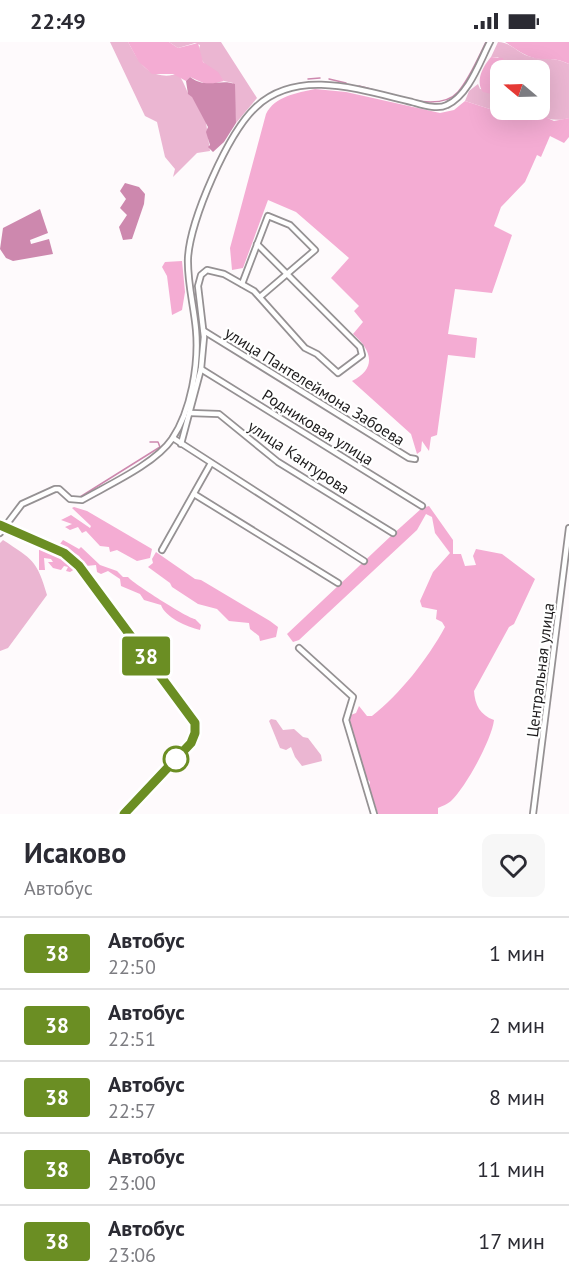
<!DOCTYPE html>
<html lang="ru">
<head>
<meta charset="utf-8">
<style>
	:root { --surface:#fff; --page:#f7f7f7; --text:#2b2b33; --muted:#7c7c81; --line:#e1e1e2 }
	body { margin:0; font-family:"PT Sans",sans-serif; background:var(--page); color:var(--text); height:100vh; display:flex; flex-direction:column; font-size:22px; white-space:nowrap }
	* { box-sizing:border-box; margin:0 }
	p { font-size:20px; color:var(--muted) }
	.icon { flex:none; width:33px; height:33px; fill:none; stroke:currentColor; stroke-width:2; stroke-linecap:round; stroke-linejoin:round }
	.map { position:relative; height:772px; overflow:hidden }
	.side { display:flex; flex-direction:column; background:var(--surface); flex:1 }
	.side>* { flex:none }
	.badge { padding:0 12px; border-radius:4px; font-size:21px; line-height:39px }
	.needle { width:39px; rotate:289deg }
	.tools { position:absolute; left:490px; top:18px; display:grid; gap:12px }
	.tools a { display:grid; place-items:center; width:60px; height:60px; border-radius:12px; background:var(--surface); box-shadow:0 6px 24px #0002; font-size:30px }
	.map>.badge { position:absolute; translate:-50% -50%; box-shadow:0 0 0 3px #fff }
	.round { display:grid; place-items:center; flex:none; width:63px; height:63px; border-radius:12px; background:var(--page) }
	.overview { display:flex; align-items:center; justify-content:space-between; height:102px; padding:0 24px }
	h1 { font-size:28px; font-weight:600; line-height:45px }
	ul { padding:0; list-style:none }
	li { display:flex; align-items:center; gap:18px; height:72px; padding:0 24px; border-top:2px solid var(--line) }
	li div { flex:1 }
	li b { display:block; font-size:22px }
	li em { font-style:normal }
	li .badge { min-width:66px; font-weight:700; text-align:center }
	.status { display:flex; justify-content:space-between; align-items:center; height:42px; padding:0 30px; background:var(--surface); direction:ltr }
	.status svg { height:16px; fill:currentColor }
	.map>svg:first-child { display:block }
	.green { fill:#ebb6d2 }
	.forest { fill:#f4acd3 }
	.water { fill:#cd88ae }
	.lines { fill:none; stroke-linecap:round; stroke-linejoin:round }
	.stream { stroke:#cd88ae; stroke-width:1.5 }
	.minor-casing { stroke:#959193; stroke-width:8 }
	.major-casing { stroke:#959193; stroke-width:9 }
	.minor { stroke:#fff; stroke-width:4.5 }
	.major { stroke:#fff; stroke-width:6 }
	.line-casing { stroke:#fff; stroke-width:14 }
	.line { stroke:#6b8e23; stroke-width:9 }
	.stop-dot { fill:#fff; stroke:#6b8e23; stroke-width:3 }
	.labels { text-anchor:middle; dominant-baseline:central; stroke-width:4.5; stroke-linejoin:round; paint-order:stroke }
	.street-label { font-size:16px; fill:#1d1b1c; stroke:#fff }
</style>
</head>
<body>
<div class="status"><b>22:49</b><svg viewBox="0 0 49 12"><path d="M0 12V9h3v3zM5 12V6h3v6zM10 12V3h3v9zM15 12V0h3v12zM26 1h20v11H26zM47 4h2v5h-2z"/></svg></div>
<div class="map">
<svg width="569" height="772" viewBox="0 0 569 772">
	<rect width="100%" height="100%" fill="#fefafc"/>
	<!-- green -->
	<g class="green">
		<path d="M110,0H128C135,12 142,28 156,32C179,39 175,20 188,51L192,54L206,80L210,109L197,111L173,135L175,127L165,115L157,80L145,74Z"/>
		<path d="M169,0H221L257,56L236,81L233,41L224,39C216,27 194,21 200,3L195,1L178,6Z"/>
		<path d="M498,0C510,0 517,10 528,14C544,19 552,14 569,22V76C551,82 535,71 517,68H540V28H505L506,25L498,15H491Z"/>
		<path d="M478,42L480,47L501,50V68H505H493L465,59L469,49Z"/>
		<path d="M3,498C32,517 37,518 47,553L8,606L0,609V501Z"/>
		<path d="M271,677L276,678L283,688L294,687L303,695L308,696L321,713L322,719L302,724L295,715L291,705L286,708L280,706L269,679Z"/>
	</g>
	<!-- forest -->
	<g class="forest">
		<path d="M128,0H169L178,6L198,1L203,20L218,30L224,39L208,43L190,35L186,39L173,32H152L139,20Z"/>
		<path d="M505,0H569V22C556,16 554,18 541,17C527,16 516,7 505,0Z"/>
		<path d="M491,15L503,16L505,28H501V50L496,53L483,50C475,39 483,24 491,15Z"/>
		<path d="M315,47L346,50L440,71L454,68L465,59L493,68L534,70L554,79L569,76V95L564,101L550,94L541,115L537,113L525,140L501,165L494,184L512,193L492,251L455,247L448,292L477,296L475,316L448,313L437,393L431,395L429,409L422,399L421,409L417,412L411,392L352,339C377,327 372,308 353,292L363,280L354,269L359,264L331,236L349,216L296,170L268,158L243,226L232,228L230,206L266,72C275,54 297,51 315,47Z"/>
		<path d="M182,219L185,250L182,268L172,273L167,234L162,225L165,220Z"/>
		<path d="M429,464L453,498V512H461L465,524L476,523L473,514L476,507L502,512L535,537L514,582L509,585L474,649C475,663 480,673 494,678C492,697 466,745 451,759C448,762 442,764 438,766V772H378L369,744L370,740L364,733L347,679L348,674L356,671L359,664L367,674H372C400,652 427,618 445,585L442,580L436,577L437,568L422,565L420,559L433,530L450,511L435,491L432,475L426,472L417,488L299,598L293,600L287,592L392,493L422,466Z"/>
		<path d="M74,465L87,469L152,507L150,516L137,519L117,508L110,510L109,505L100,504L86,489L82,491L78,485L70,488L65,485L72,482L61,478L71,473L90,486L91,484L72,466Z"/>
		<path d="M63,498L79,507L81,505L100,523L117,529L123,535H128C131,540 189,577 195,577L201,583L200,588C187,585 165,575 161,563L144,558L140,552L121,544L120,537L108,529L101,532L97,530L96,523L86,524L79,514L60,502Z"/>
		<path d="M39,506L62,515L75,527L70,530L66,529L68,525L64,524L61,528L53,526L48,520H53L51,517L44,516L45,528H39Z"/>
		<path d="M156,510L195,537L201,538L270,579L278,585L276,595L260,599L259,594L250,587L249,581L229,579L217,567L198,562L172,545L170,541L148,525L153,521L152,517Z"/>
	</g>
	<!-- water -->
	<g class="water">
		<path d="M190,35C208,48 219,36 235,42L236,81L224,100L213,110L208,105L210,103L206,90L208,85L192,55L188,52L186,39Z"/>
		<path d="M125,141L139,145L145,152L144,162L132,197L123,198L119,185L127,173L120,166L126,157L120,149Z"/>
		<path d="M40,167L48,191L30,198L31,202L49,197L53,212L13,219L6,216L0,207L3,186Z"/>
	</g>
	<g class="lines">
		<!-- stream -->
		<g class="stream">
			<path d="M308,37L320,36"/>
			<path d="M329,37L346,41"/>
			<path d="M359,44C385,50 438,73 458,50C470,36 478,16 486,0"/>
			<path d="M80,455L160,405L158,400H150"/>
		</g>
		<defs>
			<g id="minor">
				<path d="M242,242L268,174L290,183L315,208L260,255"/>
				<path d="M204,289L409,416L415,417"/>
				<path d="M201,327L422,464"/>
				<path d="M190,371L219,372L278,420L393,491"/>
				<path d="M173,396L364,519"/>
				<path d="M181,402L201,327L204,295L198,244L201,233L207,228L224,232L254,249L305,306L317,312L338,331L362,313L360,305L257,202"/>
				<path d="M194,452L338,541"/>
				<path d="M0,491L22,462L55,447H59L70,457L82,458C108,443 155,422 172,397C191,369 199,322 196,288C194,264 187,240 188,216C190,178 228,91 256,65C298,25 364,49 412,60C423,63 437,68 447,63C469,53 480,19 490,0"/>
				<path d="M162,508L211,421"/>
				<path d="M299,606L353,655L346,678L374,772"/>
				<path d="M533,772L569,486"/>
			</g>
			<path id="major" d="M0,483L64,511L79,524L195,681L196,691L191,701L124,772"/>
		</defs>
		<!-- minor casing -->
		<use href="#minor" class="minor-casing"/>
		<!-- major casing -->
		<use href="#major" class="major-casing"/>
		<!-- minor -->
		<use href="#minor" class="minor"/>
		<!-- major -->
		<use href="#major" class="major"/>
	</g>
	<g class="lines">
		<defs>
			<path id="line" d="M0,483L64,511L79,524L195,681V691L191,701L124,772"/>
		</defs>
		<!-- line casing -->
		<use href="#line" class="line-casing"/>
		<!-- line -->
		<use href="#line" class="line"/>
	</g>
	<!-- markers -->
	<circle class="stop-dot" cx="176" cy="717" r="12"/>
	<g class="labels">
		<!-- street labels -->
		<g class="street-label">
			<text transform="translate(315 344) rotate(32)">улица Пантелеймона Забоева</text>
			<text transform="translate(318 385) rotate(32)">Родниковая улица</text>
			<text transform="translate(299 415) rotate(34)">улица Кантурова</text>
			<text transform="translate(540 628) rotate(-83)">Центральная улица</text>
		</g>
	</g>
</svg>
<div class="tools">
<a><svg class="needle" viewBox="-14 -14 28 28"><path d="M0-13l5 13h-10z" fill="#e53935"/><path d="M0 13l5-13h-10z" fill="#7c7c81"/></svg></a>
</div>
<b class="badge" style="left:146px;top:614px;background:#6b8e23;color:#fff">38</b>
</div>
<section class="side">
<div class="overview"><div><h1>Исаково</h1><p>Автобус</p></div><a class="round"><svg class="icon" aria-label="heart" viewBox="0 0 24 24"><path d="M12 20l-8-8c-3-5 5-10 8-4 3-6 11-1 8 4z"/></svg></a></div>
<ul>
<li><span class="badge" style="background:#6b8e23;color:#fff">38</span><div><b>Автобус</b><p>22:50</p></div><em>1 мин</em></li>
<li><span class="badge" style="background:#6b8e23;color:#fff">38</span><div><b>Автобус</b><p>22:51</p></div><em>2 мин</em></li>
<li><span class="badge" style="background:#6b8e23;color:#fff">38</span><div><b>Автобус</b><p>22:57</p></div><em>8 мин</em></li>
<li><span class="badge" style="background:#6b8e23;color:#fff">38</span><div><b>Автобус</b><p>23:00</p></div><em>11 мин</em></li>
<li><span class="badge" style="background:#6b8e23;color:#fff">38</span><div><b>Автобус</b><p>23:06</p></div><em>17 мин</em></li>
</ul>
</section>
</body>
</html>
